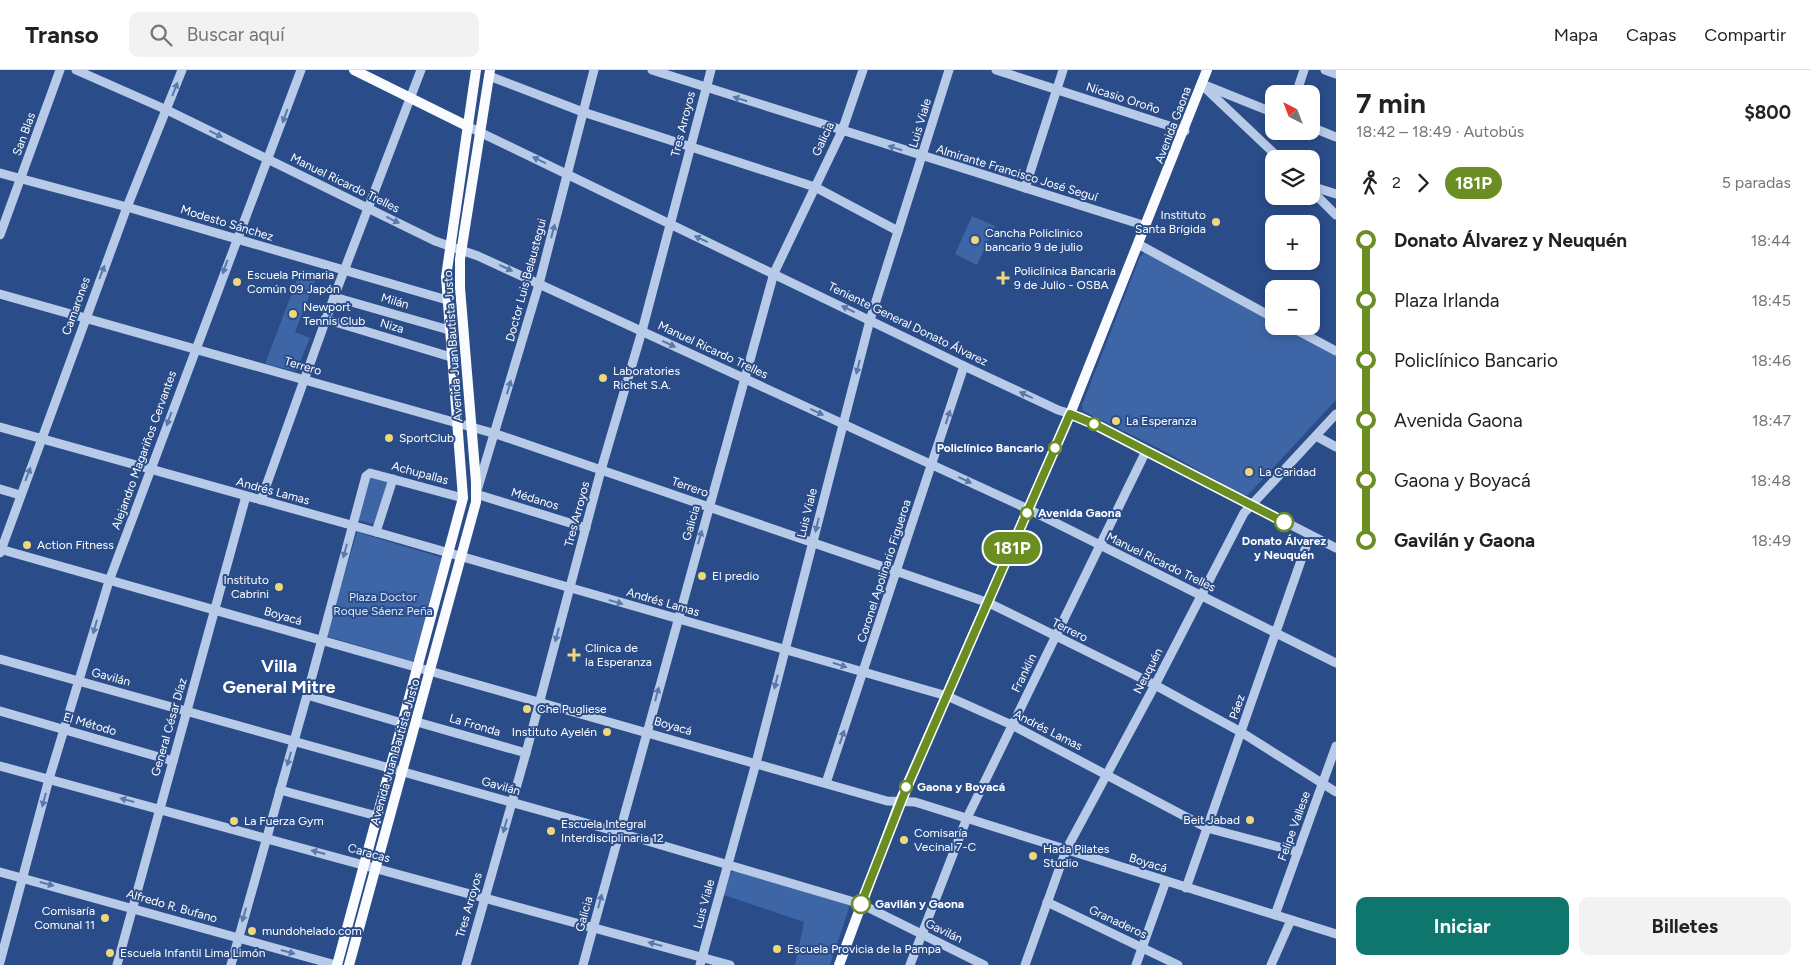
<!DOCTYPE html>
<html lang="es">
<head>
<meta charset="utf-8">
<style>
	:root { --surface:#fff; --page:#f2f2f2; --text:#222; --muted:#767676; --line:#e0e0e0; --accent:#0f766e }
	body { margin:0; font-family:Figtree,sans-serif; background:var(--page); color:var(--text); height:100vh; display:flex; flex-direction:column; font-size:19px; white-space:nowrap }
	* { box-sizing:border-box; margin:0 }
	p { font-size:16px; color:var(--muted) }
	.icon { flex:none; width:28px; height:28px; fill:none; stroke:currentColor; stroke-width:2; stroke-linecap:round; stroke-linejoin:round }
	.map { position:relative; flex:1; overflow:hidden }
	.side { display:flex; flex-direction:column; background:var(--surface); width:475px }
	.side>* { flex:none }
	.badge { padding:0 10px; border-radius:16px; font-size:18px; line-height:32px }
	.needle { width:32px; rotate:318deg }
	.controls { position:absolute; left:1265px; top:15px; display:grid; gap:10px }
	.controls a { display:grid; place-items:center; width:55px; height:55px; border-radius:10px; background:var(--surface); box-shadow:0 2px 8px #0003; font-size:25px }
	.map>.badge { position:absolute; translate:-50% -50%; box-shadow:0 0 0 2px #fff }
	.legs { display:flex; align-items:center; gap:8px; height:55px; padding:0 20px; font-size:16px }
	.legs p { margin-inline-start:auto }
	.head { display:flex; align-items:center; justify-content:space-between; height:85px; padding:0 20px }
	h1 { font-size:28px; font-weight:700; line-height:38px }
	.cta { display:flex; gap:10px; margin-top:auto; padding:10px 20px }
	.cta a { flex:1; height:58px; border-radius:10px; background:var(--accent); color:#fff; font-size:20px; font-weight:700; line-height:58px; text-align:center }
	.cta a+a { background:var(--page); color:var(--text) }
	ul { padding:0 20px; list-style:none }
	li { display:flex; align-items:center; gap:18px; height:60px; font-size:19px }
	li i { display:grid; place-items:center; width:8px; height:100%; margin:0 6px; background:currentColor }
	li i::after { content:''; width:12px; height:12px; margin:-6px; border:4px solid; border-radius:50%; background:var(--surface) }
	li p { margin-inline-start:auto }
	li:first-child i { background:linear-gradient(#0000 50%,currentColor 0) }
	li:last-child i { background:linear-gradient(currentColor 50%,#0000 0) }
	header { display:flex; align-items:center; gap:30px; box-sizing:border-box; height:70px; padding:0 25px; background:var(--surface); border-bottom:1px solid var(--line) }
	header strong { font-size:24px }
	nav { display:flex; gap:28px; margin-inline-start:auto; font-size:18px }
	.search { width:350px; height:45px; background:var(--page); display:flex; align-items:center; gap:12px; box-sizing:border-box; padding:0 18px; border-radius:10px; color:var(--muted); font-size:19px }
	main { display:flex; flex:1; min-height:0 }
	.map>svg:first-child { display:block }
	.green { fill:#3e65a5 }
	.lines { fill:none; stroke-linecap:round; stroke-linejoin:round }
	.minor { stroke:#b7cae8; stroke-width:9 }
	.major { stroke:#f9fbfe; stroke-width:10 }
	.oneway { fill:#5b78aa }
	.line-1-casing { stroke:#fff; stroke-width:11 }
	.line-1 { stroke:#6b8e23; stroke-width:8 }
	.poi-dot { fill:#efd77e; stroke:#2a4c89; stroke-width:2 }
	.stop-1-dot { fill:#fff; stroke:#6b8e23; stroke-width:2.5 }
	.labels { text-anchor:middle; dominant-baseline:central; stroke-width:4; stroke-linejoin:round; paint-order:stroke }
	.street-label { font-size:12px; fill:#fff; stroke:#2a4c89 }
	.poi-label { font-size:12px; fill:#fff; stroke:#2a4c89; text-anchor:start }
	.stop-label { font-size:12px; font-weight:bold; fill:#fff; stroke:#2a4c89; text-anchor:start }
	.park-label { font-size:12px; fill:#dae5f7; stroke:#2a4c89 }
	.district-label { font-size:18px; font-weight:bold; fill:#fff; stroke:#2a4c89 }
</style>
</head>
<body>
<header>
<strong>Transo</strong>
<div class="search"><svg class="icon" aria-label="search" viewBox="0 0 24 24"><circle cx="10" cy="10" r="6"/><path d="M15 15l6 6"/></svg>Buscar aquí</div>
<nav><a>Mapa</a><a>Capas</a><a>Compartir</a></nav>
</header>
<main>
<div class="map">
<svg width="1336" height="895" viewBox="0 0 1336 895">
	<rect width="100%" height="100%" fill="#2a4c89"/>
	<!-- green -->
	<g class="green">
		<path d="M972,146L995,156L977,195L955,184Z"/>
		<path d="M1145,182L1274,253V256H1280L1336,286V330L1248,425H1242L1166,382L1083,341L1082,335L1140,187Z"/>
		<path d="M301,199L318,203L295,262L310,268L296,301L265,294Z"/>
		<path d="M368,403L393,410L380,456L355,449Z"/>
		<path d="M357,462L443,488L416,588L412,591L329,567L327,564Z"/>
		<path d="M736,801L850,835L830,895H795L804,852L724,825L730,803Z"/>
	</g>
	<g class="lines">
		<!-- minor -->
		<g class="minor">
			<path d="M76,0L167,40L435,171L478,186L1028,439L1336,593"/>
			<path d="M652,0L1146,156"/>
			<path d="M996,0L1185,61"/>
			<path d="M1325,0L1336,4"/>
			<path d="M489,6L583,42L815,117L898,161"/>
			<path d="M1202,15L1280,89"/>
			<path d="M1207,16L1274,43"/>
			<path d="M1296,24L1304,0"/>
			<path d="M467,56L964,296L1058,340L1081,347L1336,478"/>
			<path d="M1311,57L1336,67"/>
			<path d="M0,103L127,137L447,230"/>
			<path d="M1311,116L1336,124"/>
			<path d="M1025,118L1063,0"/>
			<path d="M1311,120L1336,145"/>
			<path d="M0,165L60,0"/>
			<path d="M1138,174L1274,248"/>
			<path d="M0,224L496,364L989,533L1155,615L1241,662L1336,722"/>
			<path d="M334,227L449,260"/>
			<path d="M325,249L451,287"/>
			<path d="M1289,256L1336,281"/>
			<path d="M0,357L376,462L947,626L1012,655L1207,758L1298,782"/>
			<path d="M1316,366L1336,377"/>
			<path d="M0,419L20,425"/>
			<path d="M261,430L334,227L421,0"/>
			<path d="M586,458L476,424L539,214L594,0"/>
			<path d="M376,462L393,409"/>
			<path d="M0,479L887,731L915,732L1336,864"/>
			<path d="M0,483L127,137L182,0"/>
			<path d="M0,589L600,757L861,834L984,895"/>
			<path d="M307,625L402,653"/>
			<path d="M0,641L173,691"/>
			<path d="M417,652L526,683"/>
			<path d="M0,696L730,895"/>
			<path d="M826,713L964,296"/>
			<path d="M280,720L377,746"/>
			<path d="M0,802L336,895"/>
			<path d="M1186,818L1310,465"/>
			<path d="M1047,832L1178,895"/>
			<path d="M1275,845L1336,676"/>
			<path d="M0,892L49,709L109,511L301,0"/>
			<path d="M117,895L246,426"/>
			<path d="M231,895L307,625L366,406L370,403L463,428"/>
			<path d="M466,895L526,683L601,400L642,261L711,0"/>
			<path d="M583,895L774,203L842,61L863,0"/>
			<path d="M700,895L756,693L870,250L949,0"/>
			<path d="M910,895L967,748L1146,381"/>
			<path d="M1025,895L1066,780L1155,615L1244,443L1336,344"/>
			<path d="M1136,895L1166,811"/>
			<path d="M1271,895L1291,850"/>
		</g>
		<!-- major -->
		<g class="major">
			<path d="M354,0L467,56"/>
			<path d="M337,895L463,428L446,207L476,0"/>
			<path d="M349,895L476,432V412L460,218V189L490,0"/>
			<path d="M839,895L900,731L1070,344L1207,0"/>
		</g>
	</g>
	<!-- one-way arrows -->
	<defs><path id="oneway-solid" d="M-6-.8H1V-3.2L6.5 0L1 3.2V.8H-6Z" transform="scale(1.25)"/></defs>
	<g class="oneway">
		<use href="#oneway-solid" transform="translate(175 19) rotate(-69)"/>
		<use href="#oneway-solid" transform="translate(740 29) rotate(-163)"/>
		<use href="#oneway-solid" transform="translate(285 46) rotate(110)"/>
		<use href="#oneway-solid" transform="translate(216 64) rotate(26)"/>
		<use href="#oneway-solid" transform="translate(895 78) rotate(-162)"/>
		<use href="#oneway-solid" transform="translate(539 90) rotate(-154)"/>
		<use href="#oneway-solid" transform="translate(393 150) rotate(26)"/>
		<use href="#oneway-solid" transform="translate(553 161) rotate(-75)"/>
		<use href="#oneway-solid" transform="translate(701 169) rotate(-155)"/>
		<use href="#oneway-solid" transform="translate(225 197) rotate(110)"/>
		<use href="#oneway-solid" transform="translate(506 198) rotate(25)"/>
		<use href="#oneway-solid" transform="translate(102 202) rotate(-69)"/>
		<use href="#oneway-solid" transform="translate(848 239) rotate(-154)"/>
		<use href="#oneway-solid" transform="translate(669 274) rotate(25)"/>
		<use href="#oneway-solid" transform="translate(858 297) rotate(104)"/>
		<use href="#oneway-solid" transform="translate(509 317) rotate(-74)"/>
		<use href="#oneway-solid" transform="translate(1026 325) rotate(-155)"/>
		<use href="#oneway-solid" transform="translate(817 342) rotate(25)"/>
		<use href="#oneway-solid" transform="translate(948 347) rotate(-72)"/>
		<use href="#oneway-solid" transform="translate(169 349) rotate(110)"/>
		<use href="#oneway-solid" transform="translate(28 404) rotate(-69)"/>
		<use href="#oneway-solid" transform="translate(965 410) rotate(25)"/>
		<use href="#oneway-solid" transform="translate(817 455) rotate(104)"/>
		<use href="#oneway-solid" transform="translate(700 467) rotate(-74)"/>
		<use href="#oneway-solid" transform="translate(345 481) rotate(105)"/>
		<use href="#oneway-solid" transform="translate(616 532) rotate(16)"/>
		<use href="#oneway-solid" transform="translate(95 557) rotate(106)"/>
		<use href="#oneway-solid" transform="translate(557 565) rotate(105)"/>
		<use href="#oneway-solid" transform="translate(840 595) rotate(17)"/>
		<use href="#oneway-solid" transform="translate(776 612) rotate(104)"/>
		<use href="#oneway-solid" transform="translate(657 624) rotate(-75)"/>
		<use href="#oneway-solid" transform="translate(842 667) rotate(-71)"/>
		<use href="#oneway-solid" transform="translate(289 689) rotate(106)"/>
		<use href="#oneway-solid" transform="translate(44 730) rotate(105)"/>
		<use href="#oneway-solid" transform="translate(127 730) rotate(-165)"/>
		<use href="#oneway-solid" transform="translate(505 756) rotate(106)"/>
		<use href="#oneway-solid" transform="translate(318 782) rotate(-165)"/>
		<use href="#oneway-solid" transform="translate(47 814) rotate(15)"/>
		<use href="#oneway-solid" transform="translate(600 831) rotate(-75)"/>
		<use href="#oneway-solid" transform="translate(244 845) rotate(107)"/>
		<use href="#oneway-solid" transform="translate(655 874) rotate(-165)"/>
		<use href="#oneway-solid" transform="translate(288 882) rotate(15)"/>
	</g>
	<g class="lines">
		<defs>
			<path id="line-1" d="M861,834L906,719L1070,344L1094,354L1284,452"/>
		</defs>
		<!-- line-1 casing -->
		<use href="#line-1" class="line-1-casing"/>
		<!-- line-1 -->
		<use href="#line-1" class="line-1"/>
	</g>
	<!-- markers -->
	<g class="poi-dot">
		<circle cx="1216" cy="152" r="5"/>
		<circle cx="975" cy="170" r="5"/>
		<path d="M1000.5 200.5h5v5h5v5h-5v5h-5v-5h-5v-5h5z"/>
		<circle cx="237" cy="212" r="5"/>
		<circle cx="293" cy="244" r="5"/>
		<circle cx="603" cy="308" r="5"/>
		<circle cx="1116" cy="351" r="5"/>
		<circle cx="389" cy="368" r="5"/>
		<circle cx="1249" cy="402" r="5"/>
		<circle cx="27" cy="475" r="5"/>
		<circle cx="702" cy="506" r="5"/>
		<circle cx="279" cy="517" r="5"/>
		<path d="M571.5 577.5h5v5h5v5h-5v5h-5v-5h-5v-5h5z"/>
		<circle cx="527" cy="639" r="5"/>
		<circle cx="607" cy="662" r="5"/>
		<circle cx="1250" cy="750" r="5"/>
		<circle cx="234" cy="751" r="5"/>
		<circle cx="551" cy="761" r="5"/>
		<circle cx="904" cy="770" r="5"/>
		<circle cx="1033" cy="786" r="5"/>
		<circle cx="105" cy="848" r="5"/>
		<circle cx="252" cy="861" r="5"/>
		<circle cx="777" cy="879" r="5"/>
		<circle cx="110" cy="883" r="5"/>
	</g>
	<g class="stop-1-dot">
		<circle cx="1094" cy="354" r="6"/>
		<circle cx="1055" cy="378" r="6"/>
		<circle cx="1027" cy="443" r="6"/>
		<circle cx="1284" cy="452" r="9"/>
		<circle cx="906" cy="717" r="6"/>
		<circle cx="861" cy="834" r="9"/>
	</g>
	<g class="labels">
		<!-- street labels -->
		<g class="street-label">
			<text transform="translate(1123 28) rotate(18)">Nicasio Oroño</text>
			<text transform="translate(920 53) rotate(-73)">Luis Viale</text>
			<text transform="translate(683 54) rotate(-76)">Tres Arroyos</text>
			<text transform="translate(1173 55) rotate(-69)">Avenida Gaona</text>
			<text transform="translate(24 64) rotate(-70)">San Blas</text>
			<text transform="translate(823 69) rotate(-65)">Galicia</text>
			<text transform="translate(1017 103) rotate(17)">Almirante Francisco José Seguí</text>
			<text transform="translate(345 113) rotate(26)">Manuel Ricardo Trelles</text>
			<text transform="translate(227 153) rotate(17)">Modesto Sánchez</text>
			<text transform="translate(526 210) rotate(-75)">Doctor Luis Belaustegui</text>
			<text transform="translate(395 231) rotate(16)">Milán</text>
			<text transform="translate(76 236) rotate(-70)">Camarones</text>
			<text transform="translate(908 254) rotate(26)">Teniente General Donato Álvarez</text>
			<text transform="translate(392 256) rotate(16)">Niza</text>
			<text transform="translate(453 276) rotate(-94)">Avenida Juan Bautista Justo</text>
			<text transform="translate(713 280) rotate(25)">Manuel Ricardo Trelles</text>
			<text transform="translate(303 296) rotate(16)">Terrero</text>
			<text transform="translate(144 380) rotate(-70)">Alejandro Magariños Cervantes</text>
			<text transform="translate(420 403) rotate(15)">Achupallas</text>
			<text transform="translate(690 417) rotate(19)">Terrero</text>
			<text transform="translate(273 421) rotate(15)">Andrés Lamas</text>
			<text transform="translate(535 429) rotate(17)">Médanos</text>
			<text transform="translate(807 443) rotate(-76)">Luis Viale</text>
			<text transform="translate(577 444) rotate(-75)">Tres Arroyos</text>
			<text transform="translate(691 453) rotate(-74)">Galicia</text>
			<text transform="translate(1161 492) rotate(26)">Manuel Ricardo Trelles</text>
			<text transform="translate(884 501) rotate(-72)">Coronel Apolinario Figueroa</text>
			<text transform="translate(663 532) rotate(16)">Andrés Lamas</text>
			<text transform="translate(283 546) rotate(16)">Boyacá</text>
			<text transform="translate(1070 560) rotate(26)">Terrero</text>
			<text transform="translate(1148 601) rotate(-63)">Neuquén</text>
			<text transform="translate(1024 603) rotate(-64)">Franklin</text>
			<text transform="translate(111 607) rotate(15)">Gavilán</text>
			<text transform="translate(1237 637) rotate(-71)">Páez</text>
			<text transform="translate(90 654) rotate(16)">El Método</text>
			<text transform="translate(475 655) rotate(16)">La Fronda</text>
			<text transform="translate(673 656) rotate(16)">Boyacá</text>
			<text transform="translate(169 657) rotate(-74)">General César Díaz</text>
			<text transform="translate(1048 660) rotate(27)">Andrés Lamas</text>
			<text transform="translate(395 682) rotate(-74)">Avenida Juan Bautista Justo</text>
			<text transform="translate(501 716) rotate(16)">Gavilán</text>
			<text transform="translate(1294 756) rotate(-70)">Felipe Vallese</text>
			<text transform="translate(369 783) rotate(15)">Caracas</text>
			<text transform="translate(1148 793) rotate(17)">Boyacá</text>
			<text transform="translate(704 834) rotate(-75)">Luis Viale</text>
			<text transform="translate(469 835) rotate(-74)">Tres Arroyos</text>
			<text transform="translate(172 836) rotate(16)">Alfredo R. Bufano</text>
			<text transform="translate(584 844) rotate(-75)">Galicia</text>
			<text transform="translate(1118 852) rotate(25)">Granaderos</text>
			<text transform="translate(944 861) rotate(26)">Gavilán</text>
		</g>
		<!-- poi labels -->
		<g class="poi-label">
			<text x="1206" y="145" text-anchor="end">Instituto<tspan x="1206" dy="14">Santa Brígida</tspan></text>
			<text x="985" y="163">Cancha Policlinico<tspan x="985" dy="14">bancario 9 de julio</tspan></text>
			<text x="1014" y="201">Policlínica Bancaria<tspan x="1014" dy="14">9 de Julio - OSBA</tspan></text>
			<text x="247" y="205">Escuela Primaria<tspan x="247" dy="14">Común 09 Japón</tspan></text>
			<text x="303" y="237">Newport<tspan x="303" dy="14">Tennis Club</tspan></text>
			<text x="613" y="301">Laboratories<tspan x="613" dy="14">Richet S.A.</tspan></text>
			<text x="1126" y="351">La Esperanza</text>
			<text x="399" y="368">SportClub</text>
			<text x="1259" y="402">La Caridad</text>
			<text x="37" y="475">Action Fitness</text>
			<text x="712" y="506">El predio</text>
			<text x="269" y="510" text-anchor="end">Instituto<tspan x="269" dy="14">Cabrini</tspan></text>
			<text x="585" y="578">Clinica de<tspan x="585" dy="14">la Esperanza</tspan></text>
			<text x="537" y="639">Che Pugliese</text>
			<text x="597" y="662" text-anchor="end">Instituto Ayelén</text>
			<text x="1240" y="750" text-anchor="end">Beit Jabad</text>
			<text x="244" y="751">La Fuerza Gym</text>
			<text x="561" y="754">Escuela Integral<tspan x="561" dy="14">Interdisciplinaria 12</tspan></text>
			<text x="914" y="763">Comisaría<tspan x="914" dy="14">Vecinal 7-C</tspan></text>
			<text x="1043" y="779">Hada Pilates<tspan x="1043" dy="14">Studio</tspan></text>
			<text x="95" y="841" text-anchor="end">Comisaría<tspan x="95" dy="14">Comunal 11</tspan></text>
			<text x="262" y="861">mundohelado.com</text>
			<text x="787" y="879">Escuela Provicia de la Pampa</text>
			<text x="120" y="883">Escuela Infantil Lima Limón</text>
		</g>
		<!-- stop labels -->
		<g class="stop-label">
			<text x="1044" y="378" text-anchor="end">Policlínico Bancario</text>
			<text x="1038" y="443">Avenida Gaona</text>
			<text x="1284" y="471" text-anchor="middle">Donato Álvarez<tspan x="1284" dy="14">y Neuquén</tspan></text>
			<text x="917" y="717">Gaona y Boyacá</text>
			<text x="875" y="834">Gavilán y Gaona</text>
		</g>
		<!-- park labels -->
		<g class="park-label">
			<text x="383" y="527">Plaza Doctor<tspan x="383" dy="14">Roque Sáenz Peña</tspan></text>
		</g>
		<!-- district labels -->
		<g class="district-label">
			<text x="279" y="596">Villa<tspan x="279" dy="21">General Mitre</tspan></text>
		</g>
	</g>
</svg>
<div class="controls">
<a><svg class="needle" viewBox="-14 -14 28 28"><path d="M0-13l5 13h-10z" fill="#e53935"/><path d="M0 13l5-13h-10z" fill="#767676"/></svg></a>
<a><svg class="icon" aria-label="layers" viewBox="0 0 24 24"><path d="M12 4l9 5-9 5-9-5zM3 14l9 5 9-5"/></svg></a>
<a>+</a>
<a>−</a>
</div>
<b class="badge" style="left:1012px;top:478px;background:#6b8e23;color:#fff">181P</b>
</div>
<section class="side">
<div class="head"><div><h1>7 min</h1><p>18:42 – 18:49 · Autobús</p></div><b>$800</b></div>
<div class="legs"><svg class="icon" aria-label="walk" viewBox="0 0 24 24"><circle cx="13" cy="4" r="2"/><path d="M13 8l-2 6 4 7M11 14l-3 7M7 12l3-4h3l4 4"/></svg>2<svg class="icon" aria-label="forward" viewBox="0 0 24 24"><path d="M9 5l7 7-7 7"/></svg><b class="badge" style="background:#6b8e23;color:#fff">181P</b><p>5 paradas</p></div>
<ul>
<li><i style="color:#6b8e23"></i><b>Donato Álvarez y Neuquén</b><p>18:44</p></li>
<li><i style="color:#6b8e23"></i><span>Plaza Irlanda</span><p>18:45</p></li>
<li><i style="color:#6b8e23"></i><span>Policlínico Bancario</span><p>18:46</p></li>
<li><i style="color:#6b8e23"></i><span>Avenida Gaona</span><p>18:47</p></li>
<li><i style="color:#6b8e23"></i><span>Gaona y Boyacá</span><p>18:48</p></li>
<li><i style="color:#6b8e23"></i><b>Gavilán y Gaona</b><p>18:49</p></li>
</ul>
<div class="cta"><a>Iniciar</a><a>Billetes</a></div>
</section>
</main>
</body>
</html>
